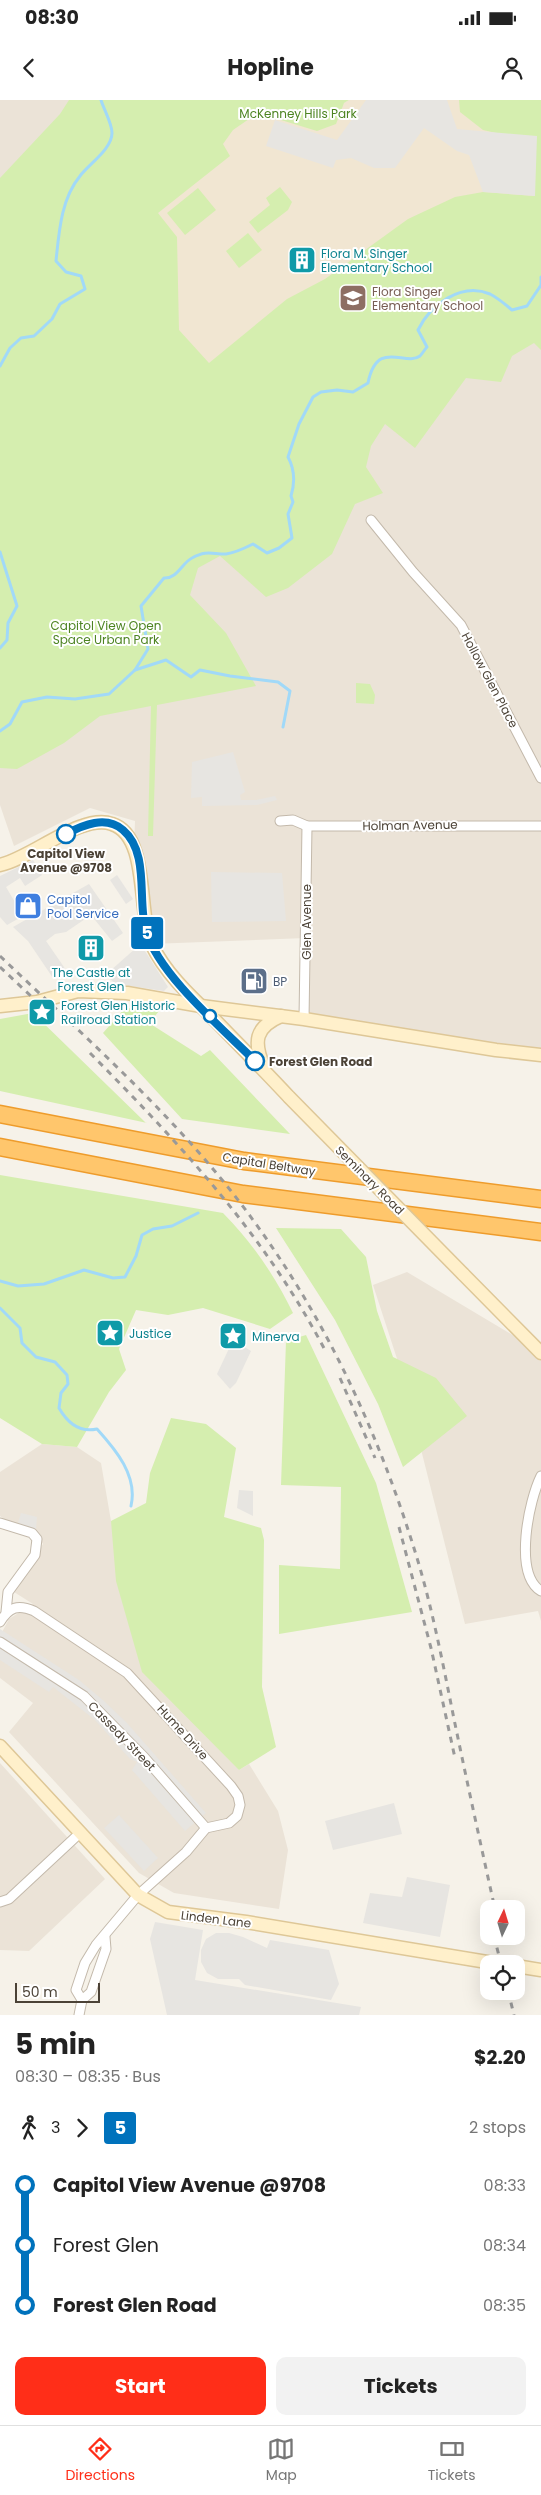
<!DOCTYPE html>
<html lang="en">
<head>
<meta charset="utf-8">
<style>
	:root { --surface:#fff; --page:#f2f2f2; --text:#222; --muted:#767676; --line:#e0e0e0; --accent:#ff2e18 }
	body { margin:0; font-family:Poppins,sans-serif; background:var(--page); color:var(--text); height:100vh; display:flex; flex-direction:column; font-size:19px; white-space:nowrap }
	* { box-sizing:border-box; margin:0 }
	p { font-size:16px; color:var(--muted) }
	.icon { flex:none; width:28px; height:28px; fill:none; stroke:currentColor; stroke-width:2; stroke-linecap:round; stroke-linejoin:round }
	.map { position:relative; height:1915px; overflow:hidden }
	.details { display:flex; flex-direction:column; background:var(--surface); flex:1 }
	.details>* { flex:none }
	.badge { padding:0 10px; border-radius:4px; font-size:18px; line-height:32px }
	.needle { width:32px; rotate:4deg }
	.fabs { position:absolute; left:480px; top:1800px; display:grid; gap:10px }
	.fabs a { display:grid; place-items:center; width:45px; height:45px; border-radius:10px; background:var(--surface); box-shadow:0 5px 20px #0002; font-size:25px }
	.scale { position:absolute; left:15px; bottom:12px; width:85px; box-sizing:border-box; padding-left:5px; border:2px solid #4b4236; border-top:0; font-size:14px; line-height:18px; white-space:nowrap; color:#4b4236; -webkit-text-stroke:4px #fff; paint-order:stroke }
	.map>.badge { position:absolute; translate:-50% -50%; box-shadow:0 0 0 2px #fff }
	.legs { display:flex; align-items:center; gap:8px; height:55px; padding:0 15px; font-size:16px }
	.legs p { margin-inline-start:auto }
	.overview { display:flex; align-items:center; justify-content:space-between; height:85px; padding:0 15px }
	h1 { font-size:28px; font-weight:700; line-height:38px }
	.action { display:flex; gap:10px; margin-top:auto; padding:10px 15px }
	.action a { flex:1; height:58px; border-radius:10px; background:var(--accent); color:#fff; font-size:20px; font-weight:700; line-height:58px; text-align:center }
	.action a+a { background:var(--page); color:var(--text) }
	ul { padding:0 15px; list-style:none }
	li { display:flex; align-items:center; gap:18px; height:60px; font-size:19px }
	li i { display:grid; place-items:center; width:8px; height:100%; margin:0 6px; background:currentColor }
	li i::after { content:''; width:12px; height:12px; margin:-6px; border:4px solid; border-radius:50%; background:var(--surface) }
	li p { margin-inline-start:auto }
	li:first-child i { background:linear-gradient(#0000 50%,currentColor 0) }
	li:last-child i { background:linear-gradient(currentColor 50%,#0000 0) }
	.status { display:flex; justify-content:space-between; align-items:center; height:35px; padding:0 25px; background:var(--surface); direction:ltr }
	.status svg { height:14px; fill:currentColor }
	header { display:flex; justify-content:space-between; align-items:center; height:65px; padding:0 15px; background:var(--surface); font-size:22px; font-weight:700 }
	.menu { display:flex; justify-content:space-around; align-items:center; height:70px; border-top:1px solid var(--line); background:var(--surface); font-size:14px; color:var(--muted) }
	.menu a { display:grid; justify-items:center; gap:2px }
	.menu .selected { color:var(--accent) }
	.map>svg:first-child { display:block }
	.residential { fill:#ebe3d7 }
	.education { fill:#f1e6d2 }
	.green { fill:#d5eeaf }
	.parking { fill:#e7e5e1 }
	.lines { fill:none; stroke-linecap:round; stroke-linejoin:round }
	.stream { stroke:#a1d9f8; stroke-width:3 }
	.street-casing { stroke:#c3b9ab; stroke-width:11 }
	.secondary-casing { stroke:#dec797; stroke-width:15 }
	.highway-casing { stroke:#ee9c2c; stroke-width:19 }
	.street { stroke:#fff; stroke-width:9 }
	.secondary { stroke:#fff0cb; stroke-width:12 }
	.highway { stroke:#ffc66c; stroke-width:16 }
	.rail { stroke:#999; stroke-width:3; stroke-dasharray:6 6; stroke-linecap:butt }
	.secondary-bridge-casing { stroke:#dec797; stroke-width:15; stroke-linecap:butt }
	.secondary-bridge { stroke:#fff0cb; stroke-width:12 }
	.line-1-casing { stroke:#fff; stroke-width:11 }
	.line-1 { stroke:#0072bc; stroke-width:8 }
	.stop-1-dot { fill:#fff; stroke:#0072bc; stroke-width:2.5 }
	.labels { text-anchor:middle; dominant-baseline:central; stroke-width:4; stroke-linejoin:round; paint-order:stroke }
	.park-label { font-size:12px; fill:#4d8422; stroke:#fff }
	.culture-label { font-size:12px; fill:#0d838f; stroke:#fff; text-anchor:start }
	.education-label { font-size:12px; fill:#785e54; stroke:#fff; text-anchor:start }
	.street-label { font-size:12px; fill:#4b4236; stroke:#fff }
	.stop-label { font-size:12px; font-weight:bold; fill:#4b4236; stroke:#fff }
	.shop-label { font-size:12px; fill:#366cbe; stroke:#fff; text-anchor:start }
	.service-label { font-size:12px; fill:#4e5e75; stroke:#fff; text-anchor:start }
</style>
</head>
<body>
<div class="status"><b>08:30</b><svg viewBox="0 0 49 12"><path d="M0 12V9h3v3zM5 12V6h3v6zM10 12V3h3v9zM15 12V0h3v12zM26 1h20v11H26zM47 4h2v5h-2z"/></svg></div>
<header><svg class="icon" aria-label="back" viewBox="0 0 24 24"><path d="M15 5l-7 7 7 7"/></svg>Hopline<svg class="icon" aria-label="person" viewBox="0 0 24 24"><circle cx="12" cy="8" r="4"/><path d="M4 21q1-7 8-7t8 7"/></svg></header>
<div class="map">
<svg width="541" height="1915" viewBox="0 0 541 1915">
	<rect width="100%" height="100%" fill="#f6f2e9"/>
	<!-- residential -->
	<g class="residential">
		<path d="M0,0H99L0,132Z"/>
		<path d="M541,233V951L304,919L306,838L151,844L134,748L135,721L90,708L14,746L0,705V582L161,481L363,315Z"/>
		<path d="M407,1172L541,1252V1521L538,1511L465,1524L402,1274L373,1185Z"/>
		<path d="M42,1344L77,1347L101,1363L111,1421L239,1670L249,1664L278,1711L288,1750L279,1809L174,1793L139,1773L9,1632L33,1603L0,1578V1536L9,1519L33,1504L14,1492L43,1444L35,1431L9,1423L0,1416V1372Z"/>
		<path d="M0,1663L105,1779L29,1851L0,1850Z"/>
	</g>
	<!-- education -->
	<path class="education" d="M220,0L268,17L313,20L349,0H531L541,163L363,315L336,386L0,132Z"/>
	<!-- green -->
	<g class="green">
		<path d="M69,0H349L344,3L336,24L317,31L258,13L233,30L223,44L230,56L158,113L177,137L179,230L209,263L287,199L325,179L408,119L455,97L483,92L535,96L530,41L483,30L460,12L459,0H541V250L534,243L512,256L501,282L466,278L415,348L385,324L371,346L366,367L383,393L355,404L332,454L288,488L266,497L220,456L198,468L190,495L226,533L256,586L157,605L153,736H148L151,606L100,616L64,643L17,669L0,668V78L60,14Z"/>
		<path d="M280,87L292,102L288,110L258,133L249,122L270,105L266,98Z"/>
		<path d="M198,88L216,110L185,135L167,113Z"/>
		<path d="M248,133L262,150L239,168L226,151Z"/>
		<path d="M356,583L370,584L375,595L374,604L356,603Z"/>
		<path d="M125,908L160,910L149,923L201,956L210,950L290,1034L182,1019L103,933Z"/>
		<path d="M33,913L146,1023H147L0,991V919Z"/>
		<path d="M0,1075L223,1113C252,1142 275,1176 293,1213L270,1229L203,1208L168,1215L136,1210L119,1249L126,1270L109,1292L77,1347L42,1344L0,1318Z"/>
		<path d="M276,1128L341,1129L366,1157L377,1211L393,1257L436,1278L467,1316L403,1367L378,1304L335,1220Z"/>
		<path d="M306,1235L376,1383L412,1512L279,1534V1465L340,1469L341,1387L281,1385L286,1241Z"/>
		<path d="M171,1318L206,1324L236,1348L224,1417L261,1428L264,1440L262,1587L276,1647L239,1670L142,1572L116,1481L111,1421L146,1403L150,1373Z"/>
	</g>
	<!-- parking -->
	<g class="parking">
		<path d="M366,0H447L457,29L537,36L535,96L483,92L469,55L457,51L424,28L395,68H374L351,58L336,60L333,68L266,46L275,20L337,40Z"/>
		<path d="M233,652L245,692L240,695L241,700H256L275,696L277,700L257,705L202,706V697L191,698L192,662Z"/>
		<path d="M33,760L42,775L25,786L20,778L6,787L23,816L7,825L0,817V776Z"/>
		<path d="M211,772L282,773L286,821L212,822Z"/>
		<path d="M117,775L133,799L126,804L110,780Z"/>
		<path d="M89,784L123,833L112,841L91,815L66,832L55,834L46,841L66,870L53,878L28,841L13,827Z"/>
		<path d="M136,848H142L145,851L168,887L164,891L116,884L110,879V871Z"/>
		<path d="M233,1240L251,1251L236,1283L230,1289L217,1274Z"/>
		<path d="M239,1390L253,1391V1416L237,1408Z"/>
		<path d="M21,1413L37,1417L36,1429L18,1423Z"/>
		<path d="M0,1529L79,1580L103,1600L127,1623L206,1713L185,1731L132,1670L137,1662L130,1659L95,1620L53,1587L49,1592L0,1560Z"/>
		<path d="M394,1703L402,1734L333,1750L325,1721Z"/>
		<path d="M119,1715L158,1758L144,1771L104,1728Z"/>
		<path d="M407,1777L450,1785L440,1837L363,1823L370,1793L402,1797Z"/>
		<path d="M155,1822L203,1830L195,1880L361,1907L359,1915H167L150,1839Z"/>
		<path d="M216,1833H229L243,1837L267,1848L270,1840L329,1850L339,1884L331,1900L245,1885L239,1879H218L207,1873L201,1862V1850L206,1839Z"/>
	</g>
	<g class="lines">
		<!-- stream -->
		<g class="stream">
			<path d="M0,266L10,248L21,238L34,236L52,219L60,204L85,189L81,176L66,172L56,161C59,132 61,99 80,76C89,64 112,49 112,33C112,23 104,10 101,0"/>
			<path d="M0,452L17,506L8,523L7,540L0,548"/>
			<path d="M135,570L166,560L191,577L200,570L230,576L278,582L290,591L283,627"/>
			<path d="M0,631L10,624L22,602L47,597L75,599L109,594L135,570L148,549L141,506L164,478C177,479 182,463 192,458C207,450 211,454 226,454C235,453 245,448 253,444L267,453L279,448L292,438L288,414L293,402L291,396C295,383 295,370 288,357L299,324L313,297L321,292L337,290L353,292L368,283C377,238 405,267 420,256C422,254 425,249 427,247L418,230C430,205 461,182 490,194C498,198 506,205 512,210L527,206L541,185V177"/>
			<path d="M0,1181L18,1186L44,1184L84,1170L113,1178L125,1177L136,1156L142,1135L153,1129L172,1126L198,1113"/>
			<path d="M0,1208L20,1228L22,1243L36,1257L55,1262L67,1275L68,1284L61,1293L59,1308C67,1322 79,1333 97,1329C116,1350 138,1376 131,1406"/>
		</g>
		<defs>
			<g id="street">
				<path d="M371,420L413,472L461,525L541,678"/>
				<path d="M280,721L293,720L307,726H541"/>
				<path d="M304,919L307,726"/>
				<path d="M541,1376C529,1400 513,1474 541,1491"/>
				<path d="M0,1423L32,1433L37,1439L35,1455L8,1492L6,1512"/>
				<path d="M0,1522C9,1507 18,1504 34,1511L127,1573L231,1686L238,1696L240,1705L237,1716L229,1723L206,1728L186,1752L138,1795L96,1845L85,1863L76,1890L82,1900L79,1915"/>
				<path d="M0,1542L84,1596L144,1657L206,1728"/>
				<path d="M0,1802L9,1799L81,1732"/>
				<path d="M82,1900L91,1892L106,1849L105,1837"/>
			</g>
			<g id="secondary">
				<path d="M0,765C32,758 81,713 112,724C150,736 137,814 152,845C164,871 189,895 210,915C236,942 263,969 289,997"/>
				<path d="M0,906L37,902L78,891L127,893L201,906L304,919L496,950L541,955"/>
				<path d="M264,967C253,942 255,927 281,916"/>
				<path d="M463,1174L541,1253"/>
				<path d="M0,1646L138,1795L168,1812L246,1822L499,1864"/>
				<path d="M516,1866L541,1870"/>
			</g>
			<g id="highway">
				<path d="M0,1014L244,1061L541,1099"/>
				<path d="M0,1047L243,1094L541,1132"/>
			</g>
		</defs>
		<!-- street casing -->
		<use href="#street" class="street-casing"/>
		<!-- secondary casing -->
		<use href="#secondary" class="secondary-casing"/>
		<!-- highway casing -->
		<use href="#highway" class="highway-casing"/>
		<!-- street -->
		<use href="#street" class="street"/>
		<!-- secondary -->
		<use href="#secondary" class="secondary"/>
		<!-- highway -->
		<use href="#highway" class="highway"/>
		<!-- rail -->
		<g class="rail">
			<path d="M0,856C88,940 182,1022 253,1120C330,1225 383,1343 420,1468C434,1517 444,1569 454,1619C467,1682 481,1746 495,1809"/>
			<path d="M0,867L49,913"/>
			<path d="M90,953C182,1046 265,1135 326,1252"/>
			<path d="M340,1278L375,1358"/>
			<path d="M399,1427L431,1548L455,1658"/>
			<path d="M494,1836L501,1864"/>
			<path d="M508,1891L514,1915"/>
		</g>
		<defs>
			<path id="secondary-bridge" d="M289,997L463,1174"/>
		</defs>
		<!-- secondary-bridge casing -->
		<use href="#secondary-bridge" class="secondary-bridge-casing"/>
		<!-- secondary-bridge -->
		<use href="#secondary-bridge" class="secondary-bridge"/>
	</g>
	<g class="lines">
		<defs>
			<path id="line-1" d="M66,734C83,725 106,715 123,730C150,753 137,801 146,831C159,875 223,929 255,961"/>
		</defs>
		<!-- line-1 casing -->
		<use href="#line-1" class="line-1-casing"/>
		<!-- line-1 -->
		<use href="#line-1" class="line-1"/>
	</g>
	<!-- icons -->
	<defs>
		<symbol id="building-square" viewBox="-11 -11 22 22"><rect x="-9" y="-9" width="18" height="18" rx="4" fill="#0f9aa8" stroke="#fff"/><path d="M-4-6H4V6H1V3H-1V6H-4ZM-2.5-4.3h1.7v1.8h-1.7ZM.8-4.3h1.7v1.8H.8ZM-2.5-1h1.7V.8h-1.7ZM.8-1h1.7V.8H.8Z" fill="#fff"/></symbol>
		<symbol id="school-square" viewBox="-11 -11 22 22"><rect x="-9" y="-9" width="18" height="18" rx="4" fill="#8d6e63" stroke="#fff"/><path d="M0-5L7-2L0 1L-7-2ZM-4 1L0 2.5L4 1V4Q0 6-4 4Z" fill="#fff"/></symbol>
		<symbol id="shop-square" viewBox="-11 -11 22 22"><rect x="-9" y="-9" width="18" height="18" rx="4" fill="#3f7fe0" stroke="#fff"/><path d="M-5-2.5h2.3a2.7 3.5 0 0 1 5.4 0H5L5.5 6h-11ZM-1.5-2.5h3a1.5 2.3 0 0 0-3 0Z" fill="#fff"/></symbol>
		<symbol id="fuel-square" viewBox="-11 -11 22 22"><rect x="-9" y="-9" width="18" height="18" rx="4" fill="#5c6f8a" stroke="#fff"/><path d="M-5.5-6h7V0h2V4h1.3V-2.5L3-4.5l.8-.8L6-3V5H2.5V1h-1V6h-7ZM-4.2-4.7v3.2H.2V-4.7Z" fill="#fff"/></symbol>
		<symbol id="sight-square" viewBox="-11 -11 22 22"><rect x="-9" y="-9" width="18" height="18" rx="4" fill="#0f9aa8" stroke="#fff"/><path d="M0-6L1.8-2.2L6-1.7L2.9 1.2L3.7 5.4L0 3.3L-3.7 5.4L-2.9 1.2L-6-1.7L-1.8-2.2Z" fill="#fff"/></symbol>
	</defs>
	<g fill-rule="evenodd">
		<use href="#building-square" x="286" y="144" width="32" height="32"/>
		<use href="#school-square" x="337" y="182" width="32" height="32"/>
		<use href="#shop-square" x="12" y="790" width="32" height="32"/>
		<use href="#building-square" x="75" y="832" width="32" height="32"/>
		<use href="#fuel-square" x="238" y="865" width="32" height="32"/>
		<use href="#sight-square" x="26" y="896" width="32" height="32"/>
		<use href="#sight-square" x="94" y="1217" width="32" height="32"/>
		<use href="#sight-square" x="217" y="1220" width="32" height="32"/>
	</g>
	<!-- markers -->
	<g class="stop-1-dot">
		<circle cx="66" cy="734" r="9"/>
		<circle cx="210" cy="916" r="6"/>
		<circle cx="255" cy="961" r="9"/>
	</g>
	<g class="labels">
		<!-- park labels -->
		<g class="park-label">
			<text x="298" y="13">McKenney Hills Park</text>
			<text x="106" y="525">Capitol View Open<tspan x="106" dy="14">Space Urban Park</tspan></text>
		</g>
		<!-- culture labels -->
		<g class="culture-label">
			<text x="321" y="153">Flora M. Singer<tspan x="321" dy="14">Elementary School</tspan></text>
			<text x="91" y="872" text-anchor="middle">The Castle at<tspan x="91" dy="14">Forest Glen</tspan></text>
			<text x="61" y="905">Forest Glen Historic<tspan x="61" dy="14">Railroad Station</tspan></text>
			<text x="129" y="1233">Justice</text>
			<text x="252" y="1236">Minerva</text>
		</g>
		<!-- education labels -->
		<g class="education-label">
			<text x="372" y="191">Flora Singer<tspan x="372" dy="14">Elementary School</tspan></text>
		</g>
		<!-- street labels -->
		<g class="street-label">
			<text transform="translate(490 580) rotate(62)">Hollow Glen Place</text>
			<text transform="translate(410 725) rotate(-1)">Holman Avenue</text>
			<text transform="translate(306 822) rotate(-90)">Glen Avenue</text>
			<text transform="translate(269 1064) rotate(9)">Capital Beltway</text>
			<text transform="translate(370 1080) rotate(45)">Seminary Road</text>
			<text transform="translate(183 1632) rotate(48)">Hume Drive</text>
			<text transform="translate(122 1636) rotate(46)">Cassedy Street</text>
			<text transform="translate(216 1819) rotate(7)">Linden Lane</text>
		</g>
		<!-- stop labels -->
		<g class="stop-label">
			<text x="66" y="753">Capitol View<tspan x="66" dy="14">Avenue @9708</tspan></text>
			<text x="269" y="961" text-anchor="start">Forest Glen Road</text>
		</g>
		<!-- shop labels -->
		<g class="shop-label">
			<text x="47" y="799">Capitol<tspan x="47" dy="14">Pool Service</tspan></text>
		</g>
		<!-- service labels -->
		<g class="service-label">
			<text x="273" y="881">BP</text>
		</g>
	</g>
</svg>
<div class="fabs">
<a><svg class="needle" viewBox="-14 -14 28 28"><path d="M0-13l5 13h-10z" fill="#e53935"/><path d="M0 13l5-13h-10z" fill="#767676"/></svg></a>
<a><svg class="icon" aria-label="locate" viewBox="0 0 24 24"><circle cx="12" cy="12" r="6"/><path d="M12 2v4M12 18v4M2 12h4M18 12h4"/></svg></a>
</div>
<div class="scale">50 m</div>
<b class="badge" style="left:147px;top:833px;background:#0072bc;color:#fff">5</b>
</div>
<section class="details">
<div class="overview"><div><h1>5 min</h1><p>08:30 – 08:35 · Bus</p></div><b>$2.20</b></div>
<div class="legs"><svg class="icon" aria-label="walk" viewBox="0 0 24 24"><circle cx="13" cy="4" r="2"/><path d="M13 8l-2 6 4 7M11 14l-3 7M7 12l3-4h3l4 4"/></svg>3<svg class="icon" aria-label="forward" viewBox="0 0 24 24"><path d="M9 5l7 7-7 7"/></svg><b class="badge" style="background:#0072bc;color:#fff">5</b><p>2 stops</p></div>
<ul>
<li><i style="color:#0072bc"></i><b>Capitol View Avenue @9708</b><p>08:33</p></li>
<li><i style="color:#0072bc"></i><span>Forest Glen</span><p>08:34</p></li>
<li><i style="color:#0072bc"></i><b>Forest Glen Road</b><p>08:35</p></li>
</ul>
<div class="action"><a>Start</a><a>Tickets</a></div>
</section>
<nav class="menu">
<a class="selected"><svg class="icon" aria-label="directions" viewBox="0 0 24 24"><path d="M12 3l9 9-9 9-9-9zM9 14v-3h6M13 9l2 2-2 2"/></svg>Directions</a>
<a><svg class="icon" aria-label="map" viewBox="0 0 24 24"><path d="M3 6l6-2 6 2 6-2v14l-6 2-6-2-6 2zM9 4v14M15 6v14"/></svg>Map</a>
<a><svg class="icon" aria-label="tickets" viewBox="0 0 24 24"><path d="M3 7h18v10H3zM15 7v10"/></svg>Tickets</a>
</nav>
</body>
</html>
